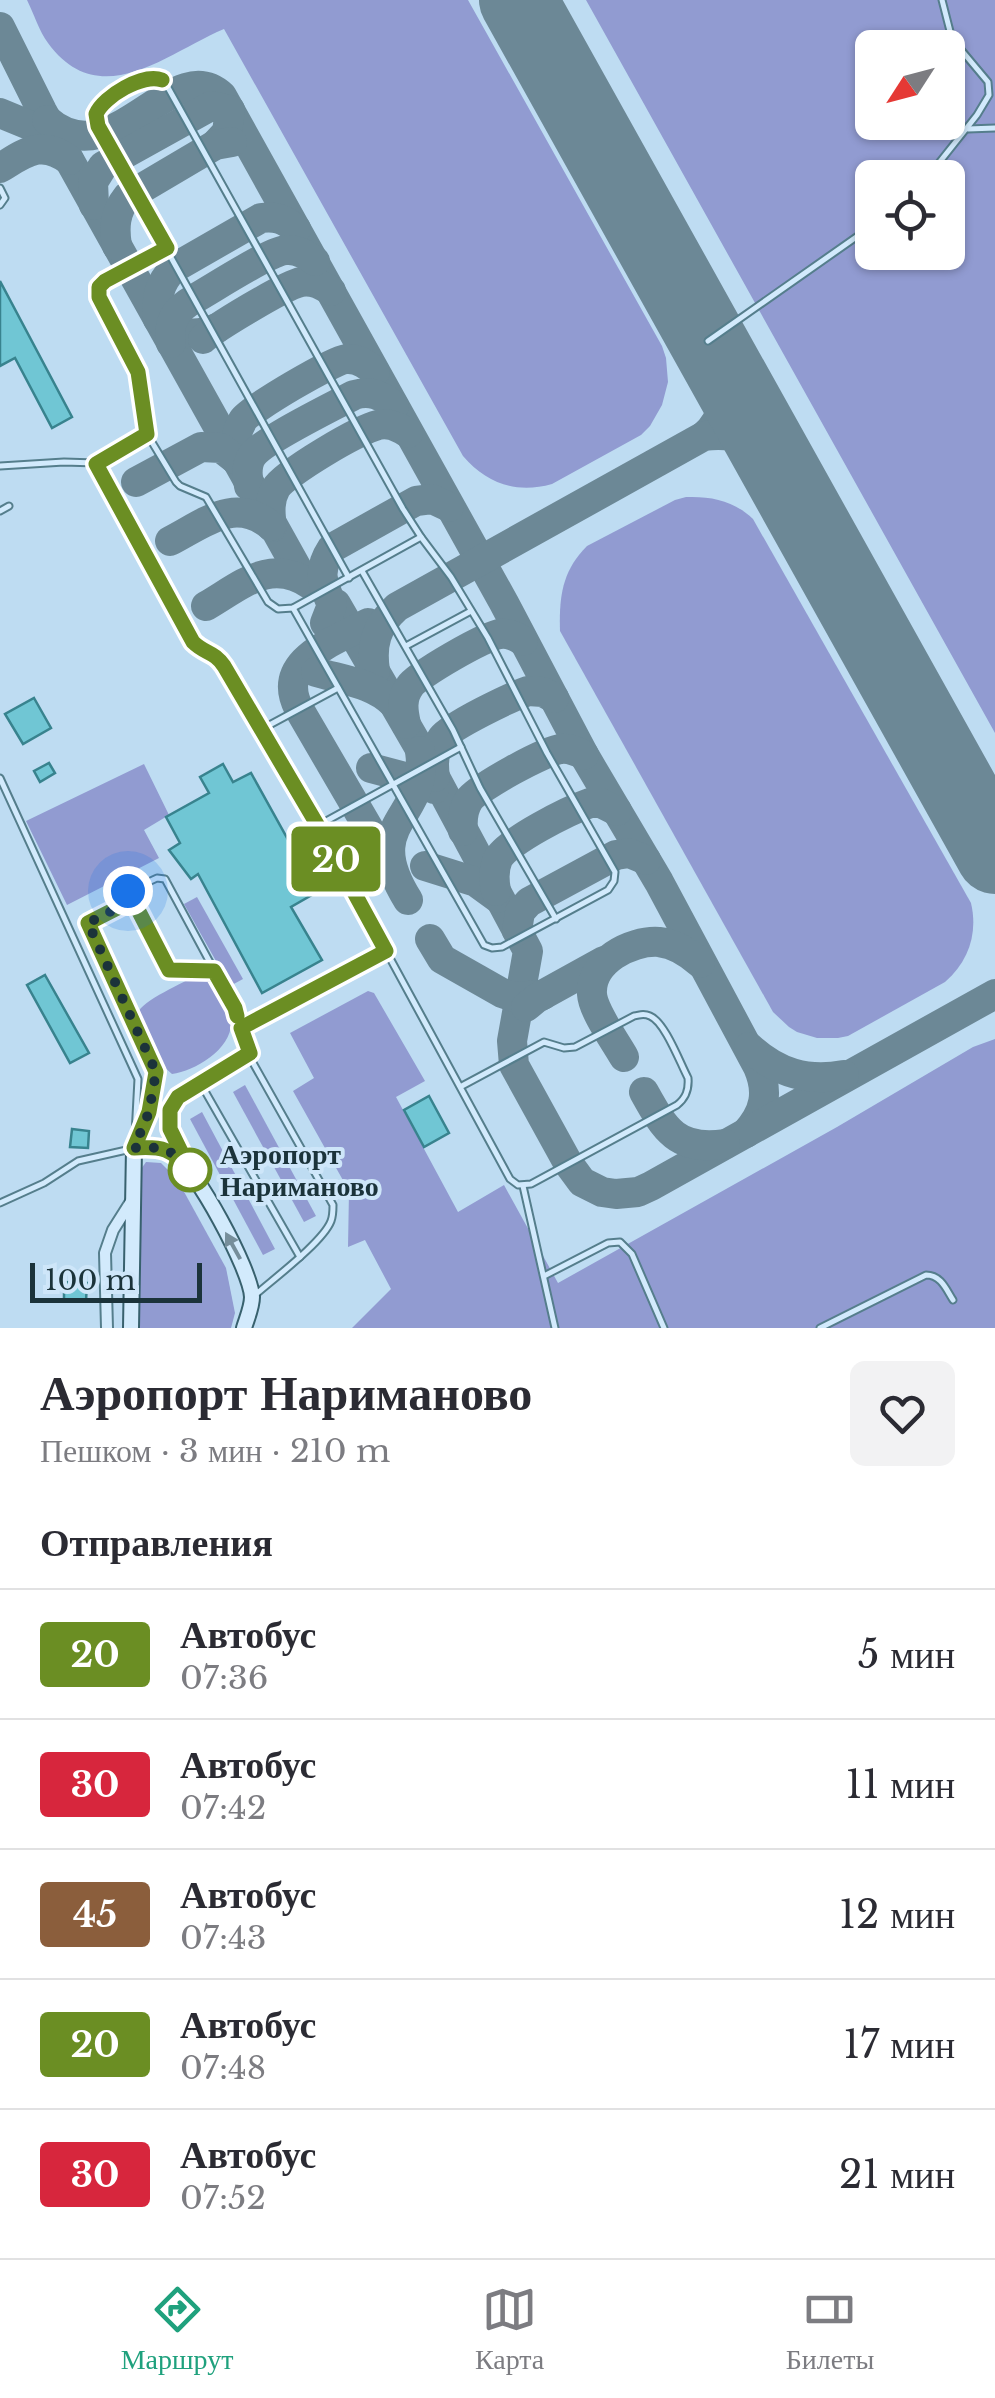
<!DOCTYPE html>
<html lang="ru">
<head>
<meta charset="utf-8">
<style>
	:root { --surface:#fff; --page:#f2f2f3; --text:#2b2b33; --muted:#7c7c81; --line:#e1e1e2; --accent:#1fa17d }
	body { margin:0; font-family:"Libre Baskerville",serif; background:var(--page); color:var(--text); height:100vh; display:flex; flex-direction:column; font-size:38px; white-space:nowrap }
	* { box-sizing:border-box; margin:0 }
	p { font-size:32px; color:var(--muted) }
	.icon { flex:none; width:55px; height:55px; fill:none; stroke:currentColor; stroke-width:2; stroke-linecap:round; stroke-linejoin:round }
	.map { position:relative; height:1328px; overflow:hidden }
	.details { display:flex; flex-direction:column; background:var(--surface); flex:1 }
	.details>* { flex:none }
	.badge { padding:0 20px; border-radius:8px; font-size:35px; line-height:65px }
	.needle { width:65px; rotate:234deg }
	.buttons { position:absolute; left:855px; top:30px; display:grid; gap:20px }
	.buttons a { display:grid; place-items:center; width:110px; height:110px; border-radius:15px; background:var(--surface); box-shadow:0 2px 8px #0004; font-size:50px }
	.scale { position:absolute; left:30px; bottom:25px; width:172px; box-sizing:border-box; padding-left:10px; border:5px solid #1b333a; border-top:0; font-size:28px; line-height:35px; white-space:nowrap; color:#1b333a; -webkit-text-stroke:8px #cee6f9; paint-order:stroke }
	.you { position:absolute; width:50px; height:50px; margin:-25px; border:8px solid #fff; border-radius:50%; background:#1a73e8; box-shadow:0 0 0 15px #1a73e833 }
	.map>.badge { position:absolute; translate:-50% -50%; box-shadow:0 0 0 5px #fff }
	h2 { padding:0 40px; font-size:38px; line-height:90px }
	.round { display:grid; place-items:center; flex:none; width:105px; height:105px; border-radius:15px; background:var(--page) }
	.head { display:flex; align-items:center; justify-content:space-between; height:170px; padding:0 40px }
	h1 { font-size:48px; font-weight:700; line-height:75px }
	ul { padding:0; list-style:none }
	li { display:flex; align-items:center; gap:30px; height:130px; padding:0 40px; border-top:2px solid var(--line) }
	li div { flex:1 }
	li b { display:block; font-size:38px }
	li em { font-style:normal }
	li .badge { min-width:110px; font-weight:700; text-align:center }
	.menu { display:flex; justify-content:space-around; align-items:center; height:140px; border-top:2px solid var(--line); background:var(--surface); font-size:28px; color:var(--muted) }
	.menu a { display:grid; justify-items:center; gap:5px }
	.menu .selected { color:var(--accent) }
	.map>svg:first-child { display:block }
	.green { fill:#919bd1; fill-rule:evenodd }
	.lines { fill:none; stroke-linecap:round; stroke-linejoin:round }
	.taxiway { stroke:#6c8896; stroke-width:30 }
	.runway { stroke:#6c8896; stroke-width:78 }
	.building { fill:#70c6d4; stroke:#38838e; stroke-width:2.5 }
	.lane-casing { stroke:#557e8c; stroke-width:9 }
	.street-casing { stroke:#557e8c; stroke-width:14 }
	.secondary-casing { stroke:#38616e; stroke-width:18 }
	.lane { stroke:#d2eafc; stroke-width:5 }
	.street { stroke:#d2eafc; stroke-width:10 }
	.secondary { stroke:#d2eafc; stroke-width:14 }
	.oneway { fill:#768e9b }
	.line-casing { stroke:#fff; stroke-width:22 }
	.line { stroke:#6b8e23; stroke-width:15 }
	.walk { stroke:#1b333a; stroke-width:10; stroke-dasharray:0 18 }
	.stop-dot { fill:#fff; stroke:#6b8e23; stroke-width:5 }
	.labels { text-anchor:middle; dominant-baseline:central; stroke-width:8; stroke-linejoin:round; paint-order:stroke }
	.stop-label { font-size:28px; font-weight:bold; fill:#1b333a; stroke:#cee6f9; text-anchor:start }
</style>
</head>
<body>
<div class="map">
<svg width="995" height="1328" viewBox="0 0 995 1328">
	<rect width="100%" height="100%" fill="#bedcf2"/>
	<!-- green -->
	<g class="green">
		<path d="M27,0H468L662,346L666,358L668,382L662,405L650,426L641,435L552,484C517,494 487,484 463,456L224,29C167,53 100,114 48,43C39,31 34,14 27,0Z"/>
		<path d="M586,0H995V733ZM872,48H948V122H872ZM872,178H948V252H872Z"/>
		<path d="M686,497C712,496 734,501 753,519L971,903C978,933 969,961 945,982L848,1036L838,1038H817L797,1032L789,1027L773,1012L560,631C559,597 562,571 587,546L675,500Z"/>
		<path d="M144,764L169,815L144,830L159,858L67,905L26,821Z"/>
		<path d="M197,897L243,979L230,986L184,904Z"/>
		<path d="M197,975L209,978C216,989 226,1002 230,1014C239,1045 197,1071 172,1074C161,1065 155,1054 149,1042C145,1035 136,1021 138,1013C141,1001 185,982 197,975Z"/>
		<path d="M368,991L374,993L425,1081L396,1097L458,1212L504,1185L558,1283L837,1127L973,1047L995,1039V1328H352L391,1289L365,1240L348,1247L349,1191L293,1091L314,1078L290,1033Z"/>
		<path d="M245,1085L316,1216L304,1222L233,1092Z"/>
		<path d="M202,1112L275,1249L263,1255L190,1119Z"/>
		<path d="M146,1162L161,1163L177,1179L226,1268L235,1313L231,1328H139V1172Z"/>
	</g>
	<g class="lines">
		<!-- taxiway -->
		<g class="taxiway">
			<path d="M0,27L42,111L303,579"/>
			<path d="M0,113L46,132L58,142"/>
			<path d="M47,120C113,179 173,50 222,96L504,603L584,755L659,882L758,1067C769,1092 765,1112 746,1133"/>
			<path d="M0,168C25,153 41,139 69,160"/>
			<path d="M94,205L93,182L103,166L211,106L230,110L227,132L215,145"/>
			<path d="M117,246C114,227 115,212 127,197L215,145L232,142"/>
			<path d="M217,328C194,338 177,334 158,319C156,298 159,283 174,268L261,218C276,216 284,219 296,229"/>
			<path d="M203,339C214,328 286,285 301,282C313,280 322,285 331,291"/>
			<path d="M171,343C168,321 175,310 194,299C212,289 270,251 286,250C297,249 306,254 315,261"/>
			<path d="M704,436C726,418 725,394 723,367"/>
			<path d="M235,459C235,445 235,433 243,420C250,409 332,361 346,359C358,358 367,364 375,372"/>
			<path d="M136,482L201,447L221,448L235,459"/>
			<path d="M249,486C247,475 246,465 252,456C263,440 334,406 354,395C370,390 382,395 394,406"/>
			<path d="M272,527C270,513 269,500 276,488C285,473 360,429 378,425C390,422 399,428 408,433"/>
			<path d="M170,541C205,523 235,496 271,526"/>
			<path d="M336,604L420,749L528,951L512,1041L514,1065L568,1163L582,1182L602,1192L616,1194L638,1192L651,1186L995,994"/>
			<path d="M206,606C242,585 271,557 311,585"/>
			<path d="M325,623L332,605C322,582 317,571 332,548L416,501L432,499L449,507"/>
			<path d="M368,623C334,642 274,660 299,709L383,853L389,855"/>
			<path d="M375,671C371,644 376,626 397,607L704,436C741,431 760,444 781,472"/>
			<path d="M316,672C342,680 374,683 394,704"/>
			<path d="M406,724C403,711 401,698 410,686C417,675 487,635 500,634C509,633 515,636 523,641"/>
			<path d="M371,768L420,781L434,789"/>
			<path d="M435,777C433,764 433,750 442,738C452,725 511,697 528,691L543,692L554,698"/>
			<path d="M463,831C462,820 463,809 469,800C477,788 546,750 561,749C569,748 576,751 584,755"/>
			<path d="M425,866L476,882L498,898"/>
			<path d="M496,891C494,880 493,870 498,859C507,841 570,810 590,803H601L617,811"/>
			<path d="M408,900C358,820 430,820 420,751"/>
			<path d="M517,931L520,912L529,902L616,855L629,853L646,860"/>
			<path d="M430,939L442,959L502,993L514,997L543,995"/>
			<path d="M526,1007L537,998L604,961"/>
			<path d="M749,1047C777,1073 807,1082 844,1075"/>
			<path d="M624,1057C615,1041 593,1011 592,994C590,962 630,940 659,942C675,944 688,952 700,963"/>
			<path d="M644,1092C665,1130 677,1151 725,1144"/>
		</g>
		<!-- runway -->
		<path class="runway" d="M518,0L995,855"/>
	</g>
	<!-- building -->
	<g class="building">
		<path d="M0,281L72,417L52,428L15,358L0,366Z"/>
		<path d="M34,698L51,728L23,744L5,714Z"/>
		<path d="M49,763L55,773L40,782L34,771Z"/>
		<path d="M223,764L233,782L251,773L317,892L291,907L322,960L262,993L198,874L191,879L169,850L180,843L166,817L209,793L200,777Z"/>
		<path d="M45,975L89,1053L70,1063L27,985Z"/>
		<path d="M429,1096L449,1133L424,1147L404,1110Z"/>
		<path d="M72,1129L89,1131L88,1148L70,1147Z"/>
		<path d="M64,1282L87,1283L86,1301L64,1300Z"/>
	</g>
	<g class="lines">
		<defs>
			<g id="lane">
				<path d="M968,129L995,128"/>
				<path d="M927,178L977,115L989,95L988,82L952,39L942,0"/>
				<path d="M0,188L5,198L0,205"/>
				<path d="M708,341L872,226"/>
				<path d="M147,434L176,482L180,486L206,497L268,602L278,609L293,608L421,537"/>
				<path d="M96,463L193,642C204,653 214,652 224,666L322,833L510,1179L518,1185L531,1184L677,1105C686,1098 689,1090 688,1078C680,1063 665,1022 650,1016C643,1013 641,1015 634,1016L575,1047L564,1048L544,1042L460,1087"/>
				<path d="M0,466L64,462L96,463L147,434L138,372L99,297V287L105,281L167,248"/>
				<path d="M0,511L9,506"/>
				<path d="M362,571L453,730L480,788L556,919"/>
				<path d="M293,608L484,945L492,948L502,947L608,890L614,881L615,872L547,753L488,638L451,577L421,537L403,509L166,84L154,77C134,81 105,95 95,114L98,126L349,578"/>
				<path d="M406,646L471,611"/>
				<path d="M262,729L338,688"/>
				<path d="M0,778L138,1079L135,1135"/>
				<path d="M319,825L461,747"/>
				<path d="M133,899L129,891L157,878L165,879L213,968"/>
				<path d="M244,1027L386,951"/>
				<path d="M248,1054L333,1205C333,1211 333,1216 331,1221C323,1242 272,1280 254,1296"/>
				<path d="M202,1086L300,1257"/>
				<path d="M523,1186L555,1328"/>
				<path d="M0,1203L44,1183L78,1161L131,1149"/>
				<path d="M544,1276L608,1243L620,1242L632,1254L664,1328"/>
				<path d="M820,1328L926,1275C941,1275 946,1289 953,1300"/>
			</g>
			<g id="street">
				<path d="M134,1148L149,1112L156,1073L88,923L133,900L169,970L214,971L235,1008L249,1053L178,1097L170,1111V1129L187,1163"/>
				<path d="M107,1328L105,1253L113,1230L132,1200"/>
			</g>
			<path id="secondary" d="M131,1328L134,1148C148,1147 161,1145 173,1153C195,1167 251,1270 252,1297C252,1307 247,1318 244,1328"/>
		</defs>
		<!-- lane casing -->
		<use href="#lane" class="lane-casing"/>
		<!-- street casing -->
		<use href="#street" class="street-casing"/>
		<!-- secondary casing -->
		<use href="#secondary" class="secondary-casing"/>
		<!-- lane -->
		<use href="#lane" class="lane"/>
		<!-- street -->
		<use href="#street" class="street"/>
		<!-- secondary -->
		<use href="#secondary" class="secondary"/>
	</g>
	<!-- one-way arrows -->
	<defs><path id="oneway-solid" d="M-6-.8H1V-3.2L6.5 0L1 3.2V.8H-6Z" transform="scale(2.5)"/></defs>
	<use class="oneway" href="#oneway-solid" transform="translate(233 1246) rotate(-119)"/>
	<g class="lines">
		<defs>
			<path id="line" d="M162,80C143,73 104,96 96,114L98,126L167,248L105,281L99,287V297L138,372L147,434L96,464L193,642C205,654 214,651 224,666L318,826L386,951L241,1028L250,1053L178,1097L170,1110V1129L190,1170C171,1149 163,1146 134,1148L149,1112L156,1072L88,923L133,900L169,970L214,971L235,1008L237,1016"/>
		</defs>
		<!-- line casing -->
		<use href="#line" class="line-casing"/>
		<!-- line -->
		<use href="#line" class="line"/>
		<!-- walk -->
		<path class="walk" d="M128,891L133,900L88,923L156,1072L149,1112L134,1148C163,1146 172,1149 190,1170"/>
	</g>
	<!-- markers -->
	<circle class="stop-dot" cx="190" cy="1170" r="20"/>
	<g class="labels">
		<!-- stop labels -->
		<g class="stop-label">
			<text x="220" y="1154">Аэропорт<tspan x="220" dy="32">Нариманово</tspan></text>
		</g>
	</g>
</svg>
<div class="buttons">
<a><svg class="needle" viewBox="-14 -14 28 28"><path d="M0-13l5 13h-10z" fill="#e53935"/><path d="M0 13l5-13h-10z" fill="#7c7c81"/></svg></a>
<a><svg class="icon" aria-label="locate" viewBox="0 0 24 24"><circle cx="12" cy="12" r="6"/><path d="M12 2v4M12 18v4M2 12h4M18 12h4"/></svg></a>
</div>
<div class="scale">100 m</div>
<div class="you" style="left:128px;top:891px"></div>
<b class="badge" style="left:336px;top:859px;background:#6b8e23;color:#fff">20</b>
</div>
<section class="details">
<div class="head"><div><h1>Аэропорт Нариманово</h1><p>Пешком · 3 мин · 210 m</p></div><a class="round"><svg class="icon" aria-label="heart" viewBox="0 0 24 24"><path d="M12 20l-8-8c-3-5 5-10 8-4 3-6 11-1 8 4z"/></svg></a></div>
<h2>Отправления</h2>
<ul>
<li><span class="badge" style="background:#6b8e23;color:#fff">20</span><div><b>Автобус</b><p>07:36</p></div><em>5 мин</em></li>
<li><span class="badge" style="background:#d7263d;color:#fff">30</span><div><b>Автобус</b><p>07:42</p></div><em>11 мин</em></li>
<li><span class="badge" style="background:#8b5e3c;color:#fff">45</span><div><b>Автобус</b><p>07:43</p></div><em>12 мин</em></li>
<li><span class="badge" style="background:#6b8e23;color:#fff">20</span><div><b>Автобус</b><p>07:48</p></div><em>17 мин</em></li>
<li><span class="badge" style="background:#d7263d;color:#fff">30</span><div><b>Автобус</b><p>07:52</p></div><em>21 мин</em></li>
</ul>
</section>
<nav class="menu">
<a class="selected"><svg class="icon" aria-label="directions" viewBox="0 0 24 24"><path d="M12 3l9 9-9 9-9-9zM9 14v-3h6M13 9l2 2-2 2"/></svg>Маршрут</a>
<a><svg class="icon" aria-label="map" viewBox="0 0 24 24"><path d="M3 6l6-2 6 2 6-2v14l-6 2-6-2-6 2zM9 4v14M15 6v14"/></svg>Карта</a>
<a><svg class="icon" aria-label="tickets" viewBox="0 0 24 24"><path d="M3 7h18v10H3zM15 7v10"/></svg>Билеты</a>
</nav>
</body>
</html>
